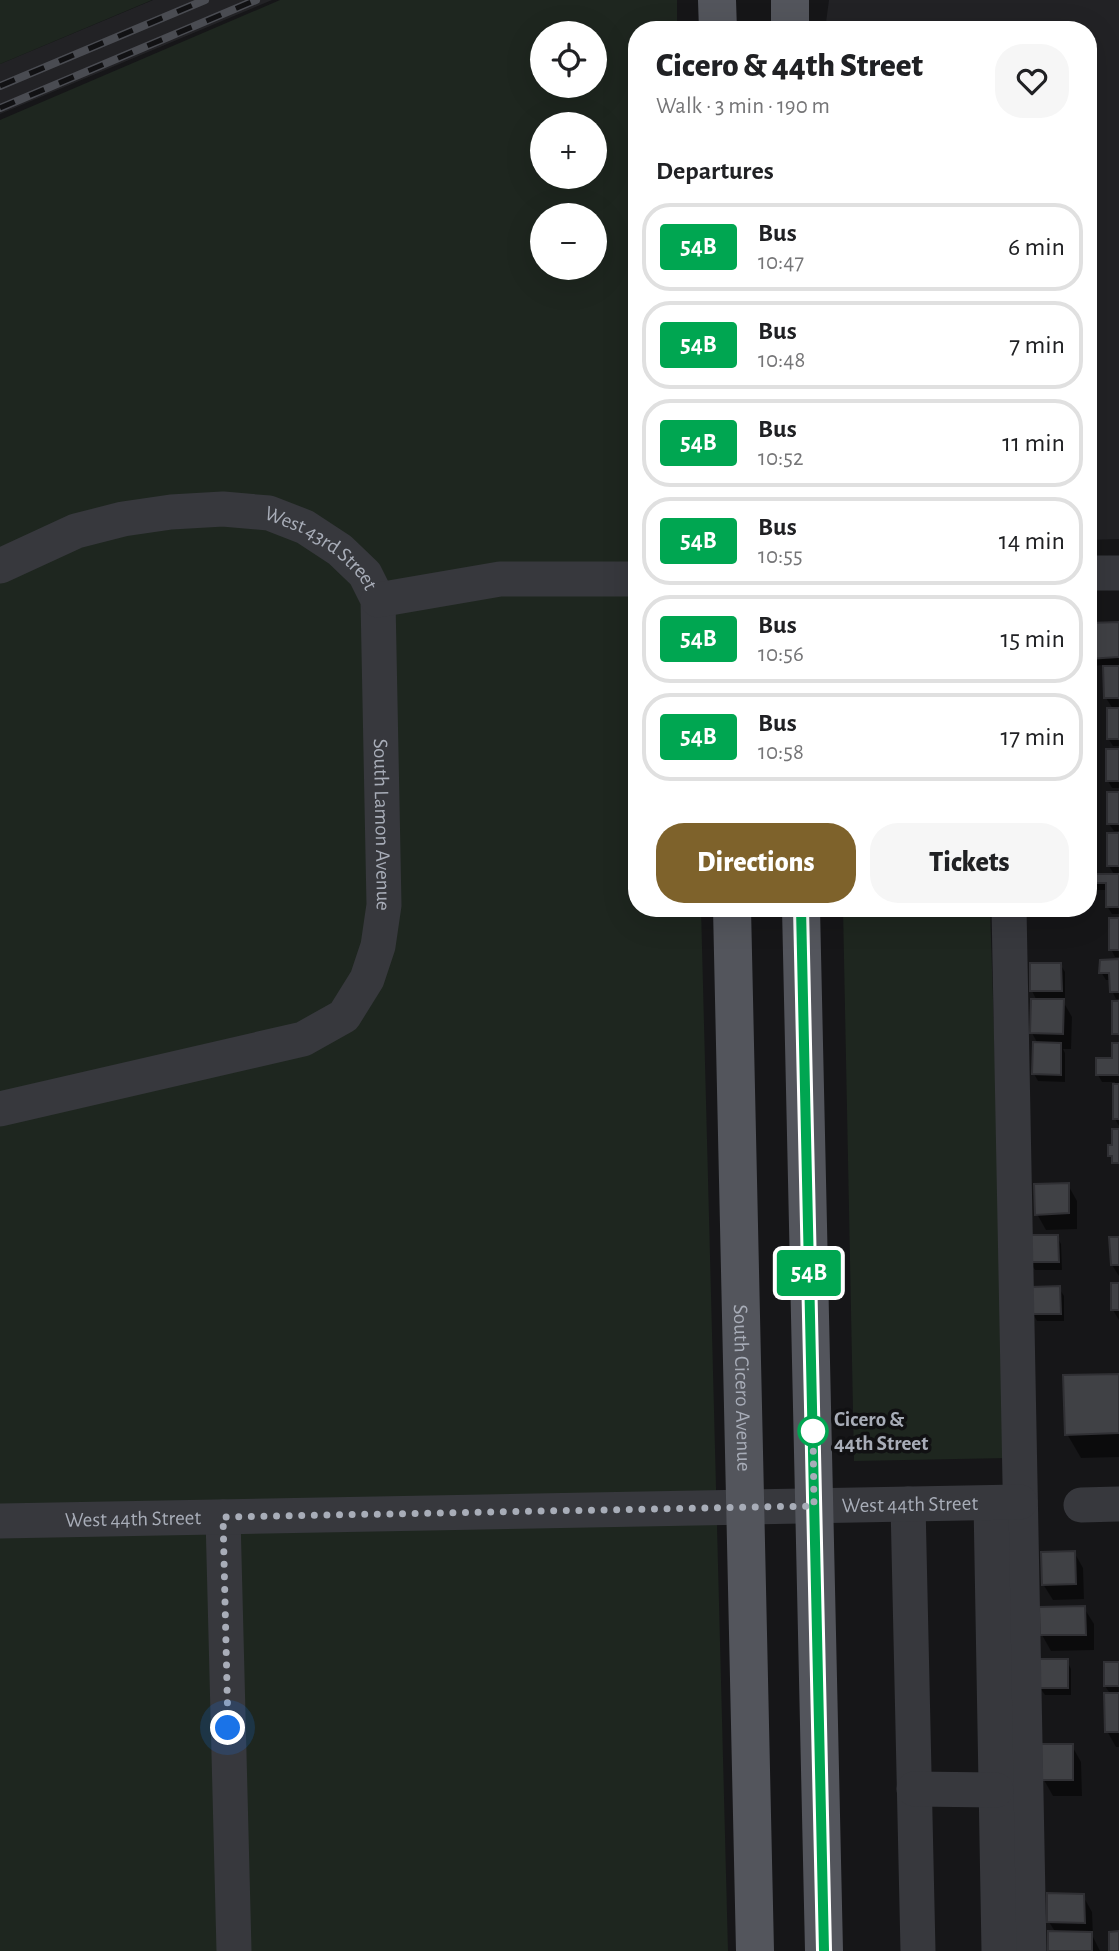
<!DOCTYPE html>
<html lang="en">
<head>
<meta charset="utf-8">
<style>
	:root { --surface:#fff; --page:#f6f6f6; --text:#202124; --muted:#757577; --line:#e0e0e0; --accent:#7e622b }
	body { margin:0; font-family:"Alegreya Sans",sans-serif; background:var(--page); color:var(--text); height:100vh; display:flex; flex-direction:column; font-size:26px; white-space:nowrap }
	* { box-sizing:border-box; margin:0 }
	p { font-size:23px; color:var(--muted) }
	.icon { flex:none; width:38px; height:38px; fill:none; stroke:currentColor; stroke-width:2; stroke-linecap:round; stroke-linejoin:round }
	.map { position:relative; flex:1; overflow:hidden }
	.sheet { position:absolute; left:628px; top:21px; width:469px; height:896px; display:flex; flex-direction:column; background:var(--surface); border-radius:28px; box-shadow:0 7px 28px #0002 }
	.sheet>* { flex:none }
	.badge { padding:0 14px; border-radius:5px; font-size:24px; line-height:46px }
	.tools { position:absolute; left:530px; top:21px; display:grid; gap:14px }
	.tools a { display:grid; place-items:center; width:77px; height:77px; border-radius:50%; background:var(--surface); box-shadow:0 7px 28px #0002; font-size:35px }
	.you { position:absolute; width:35px; height:35px; margin:-18px; border:5px solid #fff; border-radius:50%; background:#1a73e8; box-shadow:0 0 0 10px #1a73e833 }
	.map>.badge { position:absolute; translate:-50% -50%; box-shadow:0 0 0 4px #fff }
	h2 { padding:0 28px; font-size:26px; line-height:63px }
	.round { display:grid; place-items:center; flex:none; width:74px; height:74px; border-radius:28px; background:var(--page) }
	.head { display:flex; align-items:center; justify-content:space-between; height:119px; padding:0 28px }
	h1 { font-size:33px; font-weight:800; line-height:52px }
	.action { display:flex; gap:14px; margin-top:auto; padding:14px 28px }
	.action a { flex:1; height:80px; border-radius:28px; background:var(--accent); color:#fff; font-size:28px; font-weight:800; line-height:80px; text-align:center }
	.action a+a { background:var(--page); color:var(--text) }
	ul { padding:0; list-style:none }
	li { display:flex; align-items:center; gap:21px; height:88px; margin:0 14px 10px; padding:0 14px; border:4px solid var(--line); border-radius:28px }
	li div { flex:1 }
	li b { display:block; font-size:26px }
	li em { font-style:normal }
	li .badge { min-width:77px; font-weight:700; text-align:center }
	.map>svg:first-child { display:block }
	.built { fill:#222225 }
	.green { fill:#1e261f; fill-rule:evenodd }
	.shadow { fill:#0007 }
	.building { fill:#404145; stroke:#303034; stroke-width:2 }
	.lines { fill:none; stroke-linecap:round; stroke-linejoin:round }
	.minor { stroke:#37383d; stroke-width:35 }
	.major { stroke:#53555c; stroke-width:38 }
	.rail-casing { stroke:#4a4c52; stroke-width:8 }
	.rail { stroke:#111113; stroke-width:5; stroke-dasharray:16; stroke-linecap:butt }
	.line-casing { stroke:#fff; stroke-width:16 }
	.line { stroke:#00a651; stroke-width:10 }
	.walk { stroke:#a8adb8; stroke-width:7; stroke-dasharray:0 12.6 }
	.stop-dot { fill:#fff; stroke:#00a651; stroke-width:3.5 }
	.labels { text-anchor:middle; dominant-baseline:central; stroke-width:7; stroke-linejoin:round; paint-order:stroke }
	.street-label { font-size:21px; fill:#a8adb8; stroke:#111113 }
	.stop-label { font-size:21px; font-weight:bold; fill:#a8adb8; stroke:#111113; text-anchor:start }
</style>
</head>
<body>
<div class="map">
<svg width="1119" height="1951" viewBox="0 0 1119 1951">
	<rect width="100%" height="100%" fill="#161618"/>
	<!-- built -->
	<g class="built">
		<path d="M153,0H272L0,114V64Z"/>
		<path d="M829,0H1119V539L1089,540L1088,30H825Z"/>
	</g>
	<!-- green -->
	<g class="green">
		<path d="M0,0H152L0,64Z"/>
		<path d="M280,0H677V30H637V908H701L728,1951H0V120ZM542,33H595V86H542ZM542,124H595V177H542ZM542,215H595V268H542Z"/>
		<path d="M843,908H990L1008,1458L854,1461Z"/>
	</g>
	<!-- shadow -->
	<g class="shadow">
		<path d="M1119,624V746H1113L1108,738L1113,709L1106,698L1105,665L1088,666V625Z"/>
		<path d="M1119,751V788H1112L1108,781Z"/>
		<path d="M1119,794V831H1114L1109,824Z"/>
		<path d="M1119,835V914H1112L1107,906L1108,890H1094L1090,882L1115,876L1109,866Z"/>
		<path d="M1030,908H1064V917L1034,916Z"/>
		<path d="M1119,920V957H1115L1111,949Z"/>
		<path d="M1119,961V999H1116L1112,991L1111,980H1106L1101,972Z"/>
		<path d="M1060,964L1065,972V998H1061L1072,1017L1071,1049H1063L1065,1053V1082L1038,1081L1034,1074L1038,1044L1032,1033L1037,1001L1032,991Z"/>
		<path d="M1119,1045V1126L1115,1119V1082H1102L1098,1075L1114,1060Z"/>
		<path d="M1068,1185L1077,1201V1229L1046,1230L1037,1214Z"/>
		<path d="M1057,1237L1061,1244L1062,1270H1035L1030,1262Z"/>
		<path d="M1119,1238V1276L1112,1265Z"/>
		<path d="M1119,1285V1320L1113,1310Z"/>
		<path d="M1059,1288L1064,1296V1321H1037L1033,1314Z"/>
		<path d="M1119,1376V1457L1081,1458L1067,1434Z"/>
		<path d="M1074,1552L1083,1568L1084,1599L1053,1600L1043,1584Z"/>
		<path d="M1084,1608L1094,1624V1650L1051,1651L1042,1635Z"/>
		<path d="M1067,1661L1071,1669V1695H1045L1040,1688Z"/>
		<path d="M1106,1664H1119V1747H1116L1107,1731L1111,1695L1105,1686Z"/>
		<path d="M1072,1746L1081,1762L1082,1796H1053L1044,1780Z"/>
		<path d="M1083,1896L1092,1912L1093,1937L1100,1951H1049L1056,1933L1049,1922Z"/>
	</g>
	<!-- building -->
	<g class="building">
		<path d="M1119,622V657L1088,659V623Z"/>
		<path d="M1103,666H1119V698H1104Z"/>
		<rect x="1107" y="708" width="12" height="31"/>
		<rect x="1106" y="749" width="13" height="32"/>
		<rect x="1107" y="792" width="12" height="32"/>
		<rect x="1107" y="833" width="12" height="33"/>
		<path d="M1088,874H1119V907H1106V883H1088Z"/>
		<rect x="1109" y="918" width="10" height="32"/>
		<path d="M1119,959V992H1110L1109,973H1099L1100,960Z"/>
		<path d="M1030,963H1061L1062,991H1030Z"/>
		<path d="M1031,999H1064L1063,1034L1030,1033Z"/>
		<rect x="1112" y="1001" width="7" height="33"/>
		<path d="M1033,1042L1061,1043V1075L1032,1074Z"/>
		<path d="M1112,1043H1119V1075H1096V1058H1112Z"/>
		<rect x="1113" y="1084" width="6" height="35"/>
		<path d="M1112,1129H1119V1163H1112V1156H1108V1145H1112Z"/>
		<path d="M1069,1183V1213L1035,1215L1034,1184Z"/>
		<path d="M1029,1235H1058L1059,1262H1029Z"/>
		<path d="M1109,1237H1119V1265H1111Z"/>
		<rect x="1111" y="1283" width="8" height="27"/>
		<path d="M1060,1286L1061,1314H1031V1287Z"/>
		<path d="M1119,1374V1433L1065,1435L1063,1375Z"/>
		<path d="M1075,1551L1076,1584L1042,1585L1041,1552Z"/>
		<path d="M1085,1606L1086,1635H1040L1039,1607Z"/>
		<rect x="1039" y="1659" width="29" height="29"/>
		<rect x="1104" y="1662" width="15" height="24"/>
		<path d="M1104,1693H1119V1732H1105Z"/>
		<path d="M1041,1744H1073V1780H1042Z"/>
		<path d="M1047,1893L1084,1894L1085,1923L1047,1922Z"/>
		<path d="M1048,1931L1092,1932V1951H1048Z"/>
		<path d="M1119,1931V1951H1109V1932Z"/>
	</g>
	<g class="lines">
		<!-- minor -->
		<g class="minor">
			<path id="s1" d="M0,566L76,531L123,519L171,512L223,509L269,513L305,527L340,550L365,574L378,600L384,905L378,946L367,979L344,1016L303,1039L0,1109"/>
			<path d="M1088,573H1119"/>
			<path d="M378,600L500,579H637"/>
			<path d="M1009,908L1029,1951"/>
			<path d="M991,1503L999,1951"/>
			<path d="M908,1504L918,1951"/>
			<path d="M1081,1505L1119,1504"/>
			<path d="M223,1517L234,1951"/>
			<path id="s2" d="M0,1521L1020,1502"/>
			<path d="M914,1789L996,1790"/>
		</g>
		<!-- major -->
		<g class="major">
			<path d="M717,0L718,30"/>
			<path d="M790,0V30"/>
			<path id="s3" d="M732,908L755,1951"/>
			<path d="M801,908L824,1951"/>
		</g>
		<defs>
			<g id="rail">
				<path d="M0,86L205,0"/>
				<path d="M0,108L256,0"/>
			</g>
		</defs>
		<!-- rail casing -->
		<use href="#rail" class="rail-casing"/>
		<!-- rail -->
		<use href="#rail" class="rail"/>
	</g>
	<g class="lines">
		<defs>
			<path id="line" d="M801,908L824,1951"/>
		</defs>
		<!-- line casing -->
		<use href="#line" class="line-casing"/>
		<!-- line -->
		<use href="#line" class="line"/>
		<!-- walk -->
		<path class="walk" d="M228,1728L223,1517L814,1506L813,1431"/>
	</g>
	<!-- markers -->
	<circle class="stop-dot" cx="813" cy="1431" r="14"/>
	<g class="labels">
		<!-- street labels -->
		<g class="street-label">
			<text stroke="none"><textPath href="#s1" startOffset="343">West 43rd Street</textPath></text>
			<text stroke="none"><textPath href="#s1" startOffset="648">South Lamon Avenue</textPath></text>
			<text stroke="none"><textPath href="#s3" startOffset="480">South Cicero Avenue</textPath></text>
			<text stroke="none"><textPath href="#s2" startOffset="910">West 44th Street</textPath></text>
			<text stroke="none"><textPath href="#s2" startOffset="133">West 44th Street</textPath></text>
		</g>
		<!-- stop labels -->
		<g class="stop-label">
			<text x="834" y="1419">Cicero &amp;<tspan x="834" dy="24">44th Street</tspan></text>
		</g>
	</g>
</svg>
<div class="tools">
<a><svg class="icon" aria-label="locate" viewBox="0 0 24 24"><circle cx="12" cy="12" r="6"/><path d="M12 2v4M12 18v4M2 12h4M18 12h4"/></svg></a>
<a>+</a>
<a>−</a>
</div>
<div class="you" style="left:228px;top:1728px"></div>
<b class="badge" style="left:809px;top:1273px;background:#00a651;color:#fff">54B</b>
<section class="sheet">
<div class="head"><div><h1>Cicero &amp; 44th Street</h1><p>Walk · 3 min · 190 m</p></div><a class="round"><svg class="icon" aria-label="heart" viewBox="0 0 24 24"><path d="M12 20l-8-8c-3-5 5-10 8-4 3-6 11-1 8 4z"/></svg></a></div>
<h2>Departures</h2>
<ul>
<li><span class="badge" style="background:#00a651;color:#fff">54B</span><div><b>Bus</b><p>10:47</p></div><em>6 min</em></li>
<li><span class="badge" style="background:#00a651;color:#fff">54B</span><div><b>Bus</b><p>10:48</p></div><em>7 min</em></li>
<li><span class="badge" style="background:#00a651;color:#fff">54B</span><div><b>Bus</b><p>10:52</p></div><em>11 min</em></li>
<li><span class="badge" style="background:#00a651;color:#fff">54B</span><div><b>Bus</b><p>10:55</p></div><em>14 min</em></li>
<li><span class="badge" style="background:#00a651;color:#fff">54B</span><div><b>Bus</b><p>10:56</p></div><em>15 min</em></li>
<li><span class="badge" style="background:#00a651;color:#fff">54B</span><div><b>Bus</b><p>10:58</p></div><em>17 min</em></li>
</ul>
<div class="action"><a>Directions</a><a>Tickets</a></div>
</section>
</div>
</body>
</html>
